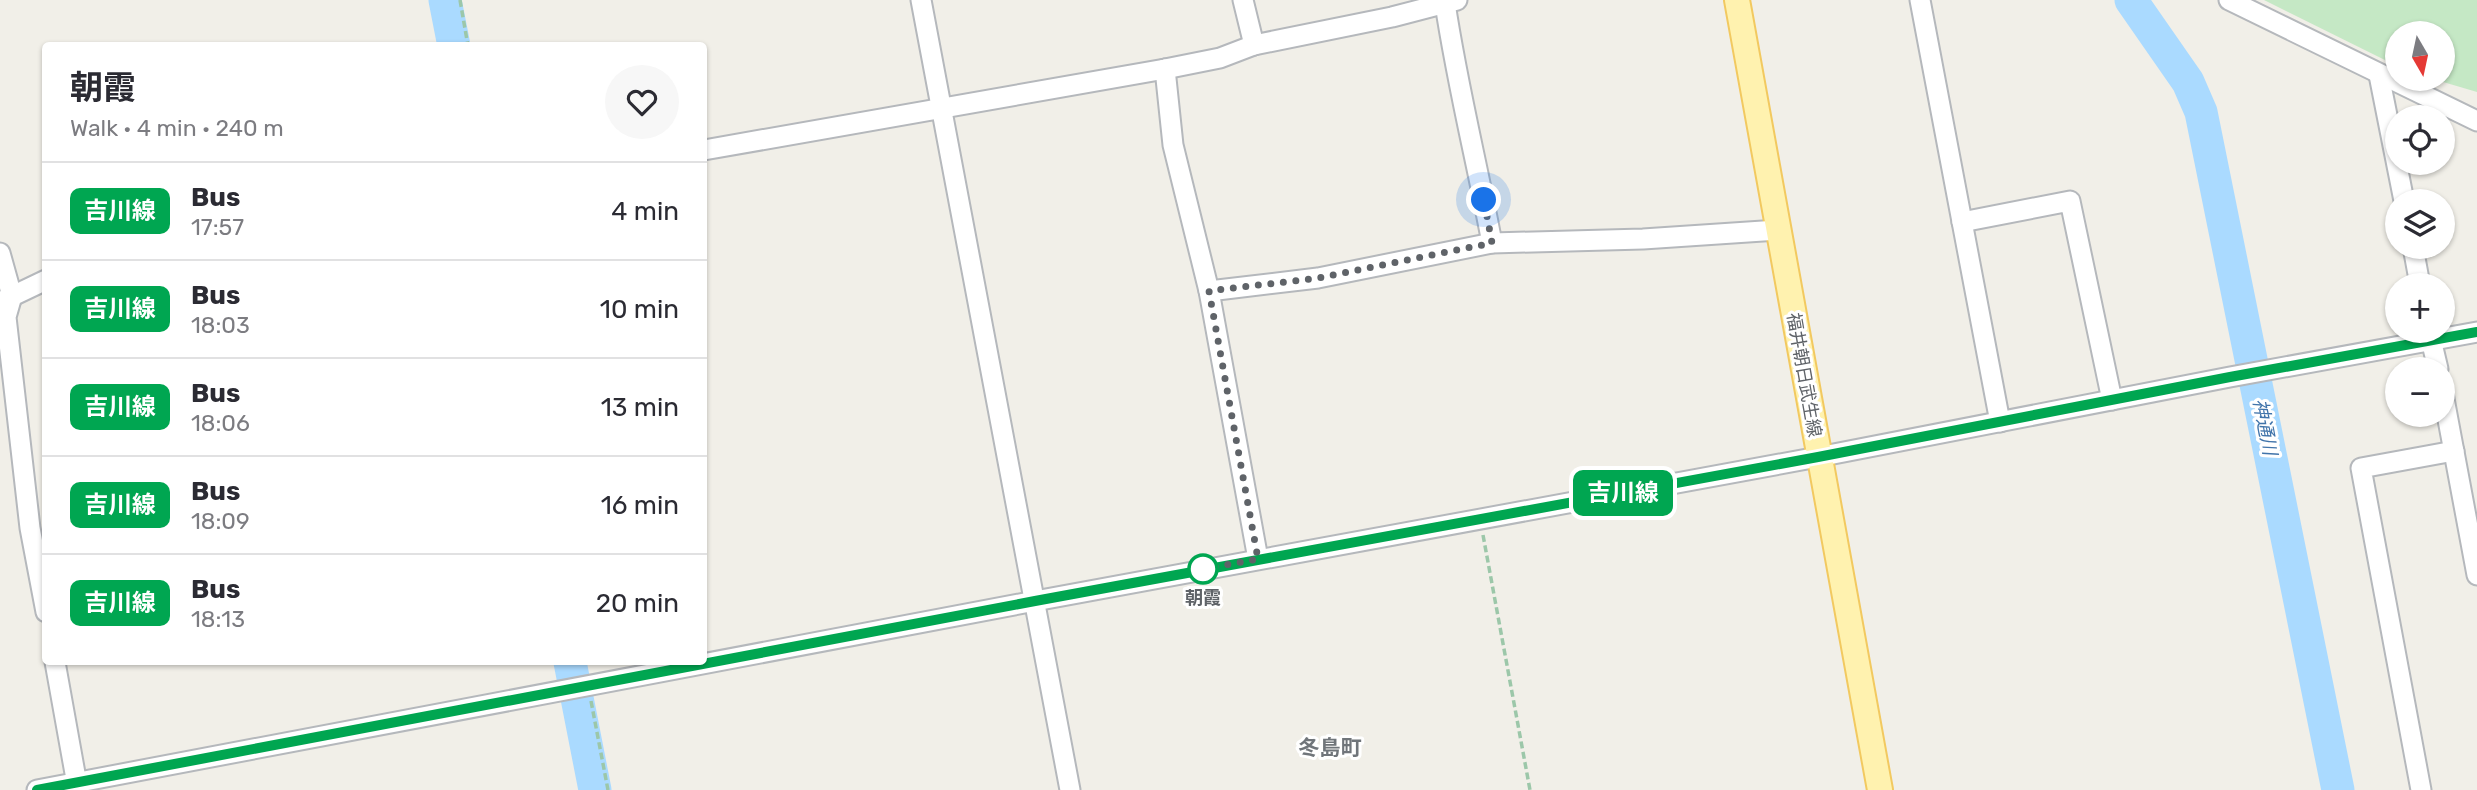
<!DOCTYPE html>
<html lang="en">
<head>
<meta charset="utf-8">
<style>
	:root { --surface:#fff; --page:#f7f7f7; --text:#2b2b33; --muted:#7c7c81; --line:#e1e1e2 }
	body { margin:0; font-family:Rubik,"Noto Sans JP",sans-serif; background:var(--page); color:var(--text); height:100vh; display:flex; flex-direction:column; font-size:26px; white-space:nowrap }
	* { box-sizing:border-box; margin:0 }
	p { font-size:23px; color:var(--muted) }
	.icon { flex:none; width:38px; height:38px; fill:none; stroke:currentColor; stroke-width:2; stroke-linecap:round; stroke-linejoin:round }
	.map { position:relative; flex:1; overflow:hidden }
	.drawer { position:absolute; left:42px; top:42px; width:665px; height:623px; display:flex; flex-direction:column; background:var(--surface); border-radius:7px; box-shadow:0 2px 5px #0004 }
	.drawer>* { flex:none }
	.badge { padding:0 14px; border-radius:10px; font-size:24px; line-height:46px }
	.needle { width:46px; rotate:171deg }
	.tools { position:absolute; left:2385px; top:21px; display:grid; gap:14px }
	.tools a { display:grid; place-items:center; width:70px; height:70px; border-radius:50%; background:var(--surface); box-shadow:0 2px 5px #0004; font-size:35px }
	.you { position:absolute; width:35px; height:35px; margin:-18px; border:5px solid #fff; border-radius:50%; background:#1a73e8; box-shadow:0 0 0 10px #1a73e833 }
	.map>.badge { position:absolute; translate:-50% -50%; box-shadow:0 0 0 4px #fff }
	.round { display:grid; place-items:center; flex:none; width:74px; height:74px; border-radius:37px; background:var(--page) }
	.overview { display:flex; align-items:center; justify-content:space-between; height:119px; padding:0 28px }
	h1 { font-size:33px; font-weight:700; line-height:52px }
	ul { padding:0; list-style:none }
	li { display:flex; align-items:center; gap:21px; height:98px; padding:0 28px; border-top:2px solid var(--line) }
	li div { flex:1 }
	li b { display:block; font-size:26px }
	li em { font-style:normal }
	li .badge { min-width:77px; font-weight:700; text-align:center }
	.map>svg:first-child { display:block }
	.green { fill:#c5e8c5 }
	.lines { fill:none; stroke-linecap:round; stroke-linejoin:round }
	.river { stroke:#aadaff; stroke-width:33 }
	.minor-casing { stroke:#b5b8bc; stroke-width:23 }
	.major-casing { stroke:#f2c960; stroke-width:28 }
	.path { stroke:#9cc7a9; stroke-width:3.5; stroke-dasharray:7 3.5; stroke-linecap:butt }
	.minor { stroke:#fff; stroke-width:19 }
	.major { stroke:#fff2af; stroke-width:24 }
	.line-casing { stroke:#fff; stroke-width:16 }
	.line { stroke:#00a651; stroke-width:10 }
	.walk { stroke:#5f6368; stroke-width:7; stroke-dasharray:0 12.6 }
	.stop-dot { fill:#fff; stroke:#00a651; stroke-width:3.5 }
	.labels { text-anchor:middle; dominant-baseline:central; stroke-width:6; stroke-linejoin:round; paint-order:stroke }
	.street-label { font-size:18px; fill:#5f6368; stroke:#fff }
	.stop-label { font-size:18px; font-weight:bold; fill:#5f6368; stroke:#fff }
	.water-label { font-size:19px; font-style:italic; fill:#4174aa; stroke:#fff }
	.quarter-label { font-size:21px; font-weight:bold; fill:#70757a; stroke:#fff }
</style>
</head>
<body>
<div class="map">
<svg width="2477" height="790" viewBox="0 0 2477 790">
	<rect width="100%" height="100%" fill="#f1efe8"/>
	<!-- green -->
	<path class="green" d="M2264,0H2477V92L2433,79H2443V33H2398L2397,66Z"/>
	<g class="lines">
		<!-- river -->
		<g class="river">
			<path d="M445,0L454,46"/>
			<path d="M2131,0L2188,82L2201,112L2338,790"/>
			<path d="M570,662L595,790"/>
		</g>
		<defs>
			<g id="minor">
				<path d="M921,0L1070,790"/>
				<path d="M1243,0L1254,45"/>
				<path d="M1920,0L2000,422"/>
				<path d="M2229,0L2477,121"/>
				<path d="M1445,3C1457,84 1477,163 1492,243"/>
				<path d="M1165,69L1173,145L1209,291L1258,559"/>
				<path d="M2379,75L2404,201"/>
				<path d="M704,150L1165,69L1220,58L1254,45L1392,17L1457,0"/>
				<path d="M1962,222L2070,201L2112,400"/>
				<path d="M2413,247L2420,285"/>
				<path d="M0,253L12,296L6,317L30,528L46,612"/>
				<path d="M1209,291L1318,278L1492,243L1643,239L1778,230"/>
				<path d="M2,301L46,280"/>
				<path d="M2429,331L2438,369"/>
				<path d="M2443,393L2477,575"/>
				<path d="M55,662L78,790"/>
				<path d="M37,790L1035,601L1818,457L2230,377L2477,332"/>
				<path d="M2421,790L2361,468L2454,451"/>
			</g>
			<path id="major" d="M1737,0L1880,790"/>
		</defs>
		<!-- minor casing -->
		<use href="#minor" class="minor-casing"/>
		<!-- major casing -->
		<use href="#major" class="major-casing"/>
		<!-- path -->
		<g class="path">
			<path d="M460,0L468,46"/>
			<path d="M1483,535L1530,790"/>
			<path d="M591,701L608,790"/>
		</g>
		<!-- minor -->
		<use href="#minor" class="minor"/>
		<!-- major -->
		<use href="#major" class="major"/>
	</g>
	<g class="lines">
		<defs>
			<path id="line" d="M37,790L1035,601L1818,457L2230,377L2477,332"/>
		</defs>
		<!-- line casing -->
		<use href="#line" class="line-casing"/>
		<!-- line -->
		<use href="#line" class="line"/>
		<!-- walk -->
		<path class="walk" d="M1203,569L1258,559L1209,291L1318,278L1492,243L1484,200"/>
	</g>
	<!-- markers -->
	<circle class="stop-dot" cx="1203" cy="569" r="14"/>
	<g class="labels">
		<!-- street labels -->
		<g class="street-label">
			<text transform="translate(1804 375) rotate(80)">福井朝日武生線</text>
		</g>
		<!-- stop labels -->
		<g class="stop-label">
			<text x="1203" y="598">朝霞</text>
		</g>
		<!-- water labels -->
		<g class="water-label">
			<text transform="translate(2265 427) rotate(79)">神通川</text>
		</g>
		<!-- quarter labels -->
		<g class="quarter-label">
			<text x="1330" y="747">冬島町</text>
		</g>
	</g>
</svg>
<div class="tools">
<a><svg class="needle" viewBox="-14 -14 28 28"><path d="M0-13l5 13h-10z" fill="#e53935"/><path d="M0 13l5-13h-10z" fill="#7c7c81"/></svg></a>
<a><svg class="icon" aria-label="locate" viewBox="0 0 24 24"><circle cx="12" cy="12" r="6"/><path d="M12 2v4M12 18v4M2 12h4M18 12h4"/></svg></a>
<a><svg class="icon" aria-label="layers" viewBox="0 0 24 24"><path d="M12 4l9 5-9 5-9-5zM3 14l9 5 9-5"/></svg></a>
<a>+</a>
<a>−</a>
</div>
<div class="you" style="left:1484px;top:200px"></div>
<b class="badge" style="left:1623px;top:493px;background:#00a651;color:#fff">吉川線</b>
<section class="drawer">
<div class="overview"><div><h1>朝霞</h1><p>Walk · 4 min · 240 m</p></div><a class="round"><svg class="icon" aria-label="heart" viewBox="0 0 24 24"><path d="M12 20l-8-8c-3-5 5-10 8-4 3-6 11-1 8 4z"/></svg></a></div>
<ul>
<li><span class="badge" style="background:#00a651;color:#fff">吉川線</span><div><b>Bus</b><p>17:57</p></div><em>4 min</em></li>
<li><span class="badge" style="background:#00a651;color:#fff">吉川線</span><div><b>Bus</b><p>18:03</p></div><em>10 min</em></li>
<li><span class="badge" style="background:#00a651;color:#fff">吉川線</span><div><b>Bus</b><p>18:06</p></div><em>13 min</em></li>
<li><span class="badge" style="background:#00a651;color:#fff">吉川線</span><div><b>Bus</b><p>18:09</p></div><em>16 min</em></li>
<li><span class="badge" style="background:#00a651;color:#fff">吉川線</span><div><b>Bus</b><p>18:13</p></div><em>20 min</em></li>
</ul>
</section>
</div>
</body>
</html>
